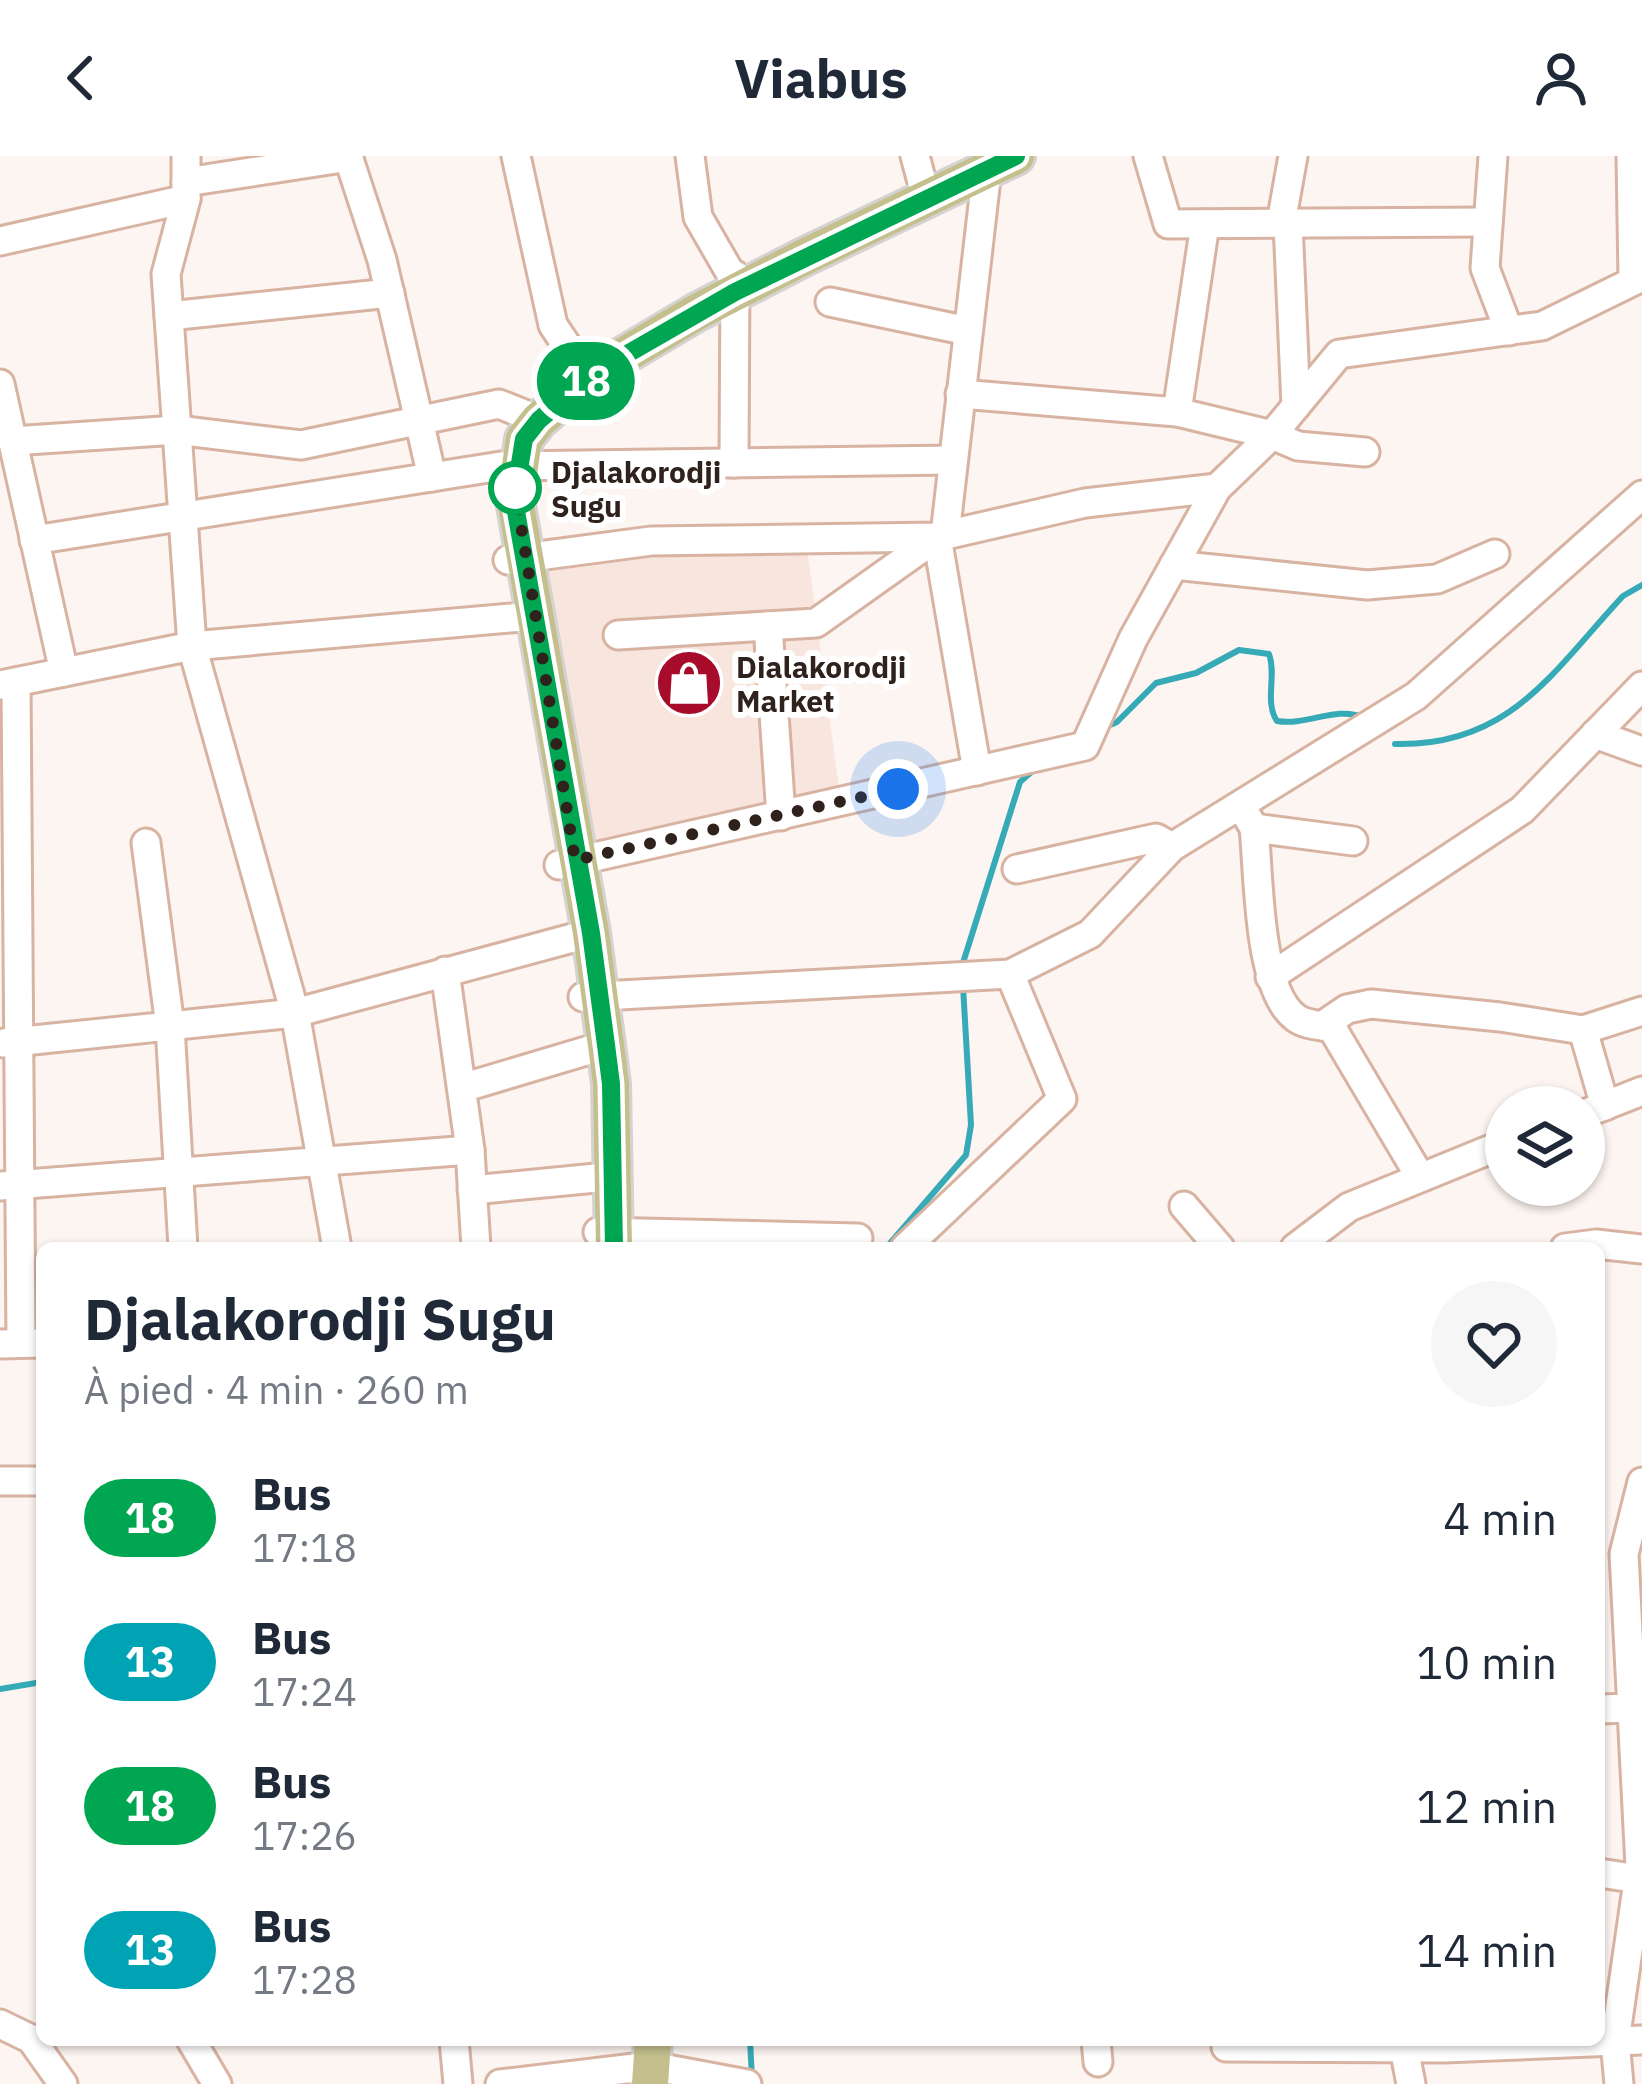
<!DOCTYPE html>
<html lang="fr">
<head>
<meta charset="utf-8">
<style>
	:root { --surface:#fff; --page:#f6f6f7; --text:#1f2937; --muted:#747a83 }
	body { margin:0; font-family:"IBM Plex Sans",sans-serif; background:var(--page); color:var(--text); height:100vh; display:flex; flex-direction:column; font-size:45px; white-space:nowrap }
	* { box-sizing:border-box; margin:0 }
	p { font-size:39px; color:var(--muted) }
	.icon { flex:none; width:66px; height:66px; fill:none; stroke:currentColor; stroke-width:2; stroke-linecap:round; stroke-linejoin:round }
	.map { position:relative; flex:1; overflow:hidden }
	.panel { position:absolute; left:36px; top:1086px; width:1569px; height:804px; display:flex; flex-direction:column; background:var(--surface); border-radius:18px; box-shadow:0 3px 9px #0004 }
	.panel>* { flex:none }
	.badge { padding:0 24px; border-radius:39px; font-size:42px; line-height:78px }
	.tools { position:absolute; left:1485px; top:930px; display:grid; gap:24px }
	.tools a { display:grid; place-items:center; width:120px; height:120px; border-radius:50%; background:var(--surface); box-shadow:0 3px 9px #0004; font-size:60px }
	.you { position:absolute; width:60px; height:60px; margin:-30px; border:9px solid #fff; border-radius:50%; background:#1a73e8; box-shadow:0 0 0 18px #1a73e833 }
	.map>.badge { position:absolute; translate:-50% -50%; box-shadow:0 0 0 6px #fff }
	.round { display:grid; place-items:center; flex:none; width:126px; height:126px; border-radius:63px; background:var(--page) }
	.overview { display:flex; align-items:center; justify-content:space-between; height:204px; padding:0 48px }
	h1 { font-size:57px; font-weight:700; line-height:90px }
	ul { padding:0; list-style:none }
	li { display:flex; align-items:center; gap:36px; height:144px; padding:0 48px }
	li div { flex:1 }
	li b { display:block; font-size:45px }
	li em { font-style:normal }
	li .badge { min-width:132px; font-weight:700; text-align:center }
	header { display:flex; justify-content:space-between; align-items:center; height:156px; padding:0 48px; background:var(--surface); font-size:54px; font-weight:700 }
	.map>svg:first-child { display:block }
	.built { fill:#f8e5dd }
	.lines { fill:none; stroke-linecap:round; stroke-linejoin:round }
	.stream { stroke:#36aab7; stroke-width:6 }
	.minor-casing { stroke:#d8b3a2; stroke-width:33 }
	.major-casing { stroke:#d5d3d1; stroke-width:42 }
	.minor { stroke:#fff; stroke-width:27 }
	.major { stroke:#c4bf8d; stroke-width:36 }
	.line-casing { stroke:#fff; stroke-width:27 }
	.line { stroke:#00a651; stroke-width:18 }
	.walk { stroke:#2f211b; stroke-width:12; stroke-dasharray:0 21.6 }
	.stop-dot { fill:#fff; stroke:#00a651; stroke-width:6 }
	.labels { text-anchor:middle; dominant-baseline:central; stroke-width:12; stroke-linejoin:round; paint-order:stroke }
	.stop-label { font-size:30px; font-weight:bold; fill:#2f211b; stroke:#fff; text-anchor:start }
	.poi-label { font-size:30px; font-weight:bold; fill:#2f211b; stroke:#fff; text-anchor:start }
</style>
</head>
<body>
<header><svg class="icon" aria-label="back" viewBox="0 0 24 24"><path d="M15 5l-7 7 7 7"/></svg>Viabus<svg class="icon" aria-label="person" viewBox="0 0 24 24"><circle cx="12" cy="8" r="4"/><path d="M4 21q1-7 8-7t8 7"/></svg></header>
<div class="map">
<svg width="1642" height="1928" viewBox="0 0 1642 1928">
	<rect width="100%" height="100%" fill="#fdf5f1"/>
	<!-- built -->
	<path class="built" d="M806,384L840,641L590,696L528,414Z"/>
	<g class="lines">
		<!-- stream -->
		<g class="stream">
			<path d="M1103,572L1117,566L1156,527L1196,517L1239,494L1269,498C1277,519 1264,546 1277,565C1307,570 1335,550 1363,561"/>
			<path d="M1395,588C1510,591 1553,515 1623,440L1642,429"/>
			<path d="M962,810L1020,626L1036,612"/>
			<path d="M886,1092L966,999L971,969L963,830"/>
			<path d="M0,1533L42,1526"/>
			<path d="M750,1884L752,1922"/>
		</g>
		<defs>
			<g id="minor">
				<path d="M186,0V43L166,118L192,490L295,857L337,1092"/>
				<path d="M348,0L382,104L432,321"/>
				<path d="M516,0L553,169L579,208"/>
				<path d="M690,0L698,61L732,120"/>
				<path d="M915,0L922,26"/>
				<path d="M1148,0L1168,68L1488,66"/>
				<path d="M1493,0L1485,112L1509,175"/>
				<path d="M1631,0L1633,123"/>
				<path d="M186,26L349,1"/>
				<path d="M1281,67L1293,0"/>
				<path d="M1288,67L1296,250"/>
				<path d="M0,85L186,43"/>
				<path d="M830,146L968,175"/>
				<path d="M169,160L390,137"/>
				<path d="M0,228L64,516"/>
				<path d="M960,238L1177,256L1272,279L1298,290L1365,296"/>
				<path d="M1177,256L1205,68"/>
				<path d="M12,285L177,274L301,289L499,248L539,264"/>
				<path d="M734,307L735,119"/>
				<path d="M945,379L987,14"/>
				<path d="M937,381L977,615"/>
				<path d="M34,384L501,310L953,304"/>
				<path d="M508,404L651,385L937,381L1085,347L1217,332"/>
				<path d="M1174,409L1367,429L1437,423L1495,398"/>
				<path d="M768,470L781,660"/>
				<path d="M618,479L816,467L937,381"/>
				<path d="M16,526L21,1187"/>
				<path d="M0,529L192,490L533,460"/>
				<path d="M1595,578L1642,595"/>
				<path d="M1241,650L1254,672C1259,718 1257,834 1296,862C1305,869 1321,869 1332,872L1419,1019"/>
				<path d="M1254,672L1353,685"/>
				<path d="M146,687L170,870L183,1092"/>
				<path d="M559,709L1085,590L1133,483L1217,332L1272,279L1339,198L1542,170L1642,121"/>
				<path d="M1017,713L1156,682L1172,691"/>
				<path d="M445,815L470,994L476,1092"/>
				<path d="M1270,821L1522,654L1642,530"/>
				<path d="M583,841L1010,818L1090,778L1172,691L1416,540L1642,339"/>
				<path d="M1322,870L1347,853L1371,848L1500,861L1583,874L1642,855"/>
				<path d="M1583,874L1605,950"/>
				<path d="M4,887L295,857L591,777"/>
				<path d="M462,932L606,889"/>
				<path d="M1584,958L1642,935"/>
				<path d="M0,1030L470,994"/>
				<path d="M472,1034L596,1022"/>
				<path d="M1184,1050L1220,1092"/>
				<path d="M598,1076L858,1082"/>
				<path d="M905,1092L1062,943L1010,818"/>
				<path d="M1295,1092L1349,1051L1506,987"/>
				<path d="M1565,1092L1596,1088L1642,1093"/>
				<path d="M0,1188L42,1187"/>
				<path d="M0,1325H42"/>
				<path d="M1599,1553L1632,1552"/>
				<path d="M1599,1717L1639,1723"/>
				<path d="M0,1868L31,1883L63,1928"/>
				<path d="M191,1884L217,1928"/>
				<path d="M454,1884L458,1928"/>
				<path d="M1096,1884L1098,1906"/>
				<path d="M1226,1891L1444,1892L1642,1884"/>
				<path d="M1404,1892L1411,1928"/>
				<path d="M500,1928L651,1910L747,1928"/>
				<path d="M1619,1928L1615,1885L1640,1711L1624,1398L1642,1326"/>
			</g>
			<g id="major">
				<path d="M614,1092L611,928L606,889L591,777L515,344L524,283L539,264L596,216L697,156L804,101L1016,0"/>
				<path d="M650,1928L653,1884"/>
			</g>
		</defs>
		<!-- minor casing -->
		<use href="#minor" class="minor-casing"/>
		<!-- major casing -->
		<use href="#major" class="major-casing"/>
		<!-- minor -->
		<use href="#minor" class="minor"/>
		<!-- major -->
		<use href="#major" class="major"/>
	</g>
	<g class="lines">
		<defs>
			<path id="line" d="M614,1092L611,928L606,889L591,777L514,344L524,283L539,264L596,216L735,136L1016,0"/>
		</defs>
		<!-- line casing -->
		<use href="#line" class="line-casing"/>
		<!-- line -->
		<use href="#line" class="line"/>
		<!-- walk -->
		<path class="walk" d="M515,332L575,704L898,633"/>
	</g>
	<!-- icons -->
	<defs>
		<symbol id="shop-disc" viewBox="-11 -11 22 22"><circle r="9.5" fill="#a70d2a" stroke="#fff"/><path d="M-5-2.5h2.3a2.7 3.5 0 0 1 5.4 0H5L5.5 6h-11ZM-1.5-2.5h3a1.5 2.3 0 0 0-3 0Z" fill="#fff"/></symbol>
	</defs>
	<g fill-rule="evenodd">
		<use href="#shop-disc" x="651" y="489" width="76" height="76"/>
	</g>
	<!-- markers -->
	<circle class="stop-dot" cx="515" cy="332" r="24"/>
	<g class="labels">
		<!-- stop labels -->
		<g class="stop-label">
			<text x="551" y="315">Djalakorodji<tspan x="551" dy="34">Sugu</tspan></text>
		</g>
		<!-- poi labels -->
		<g class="poi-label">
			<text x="736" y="510">Dialakorodji<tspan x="736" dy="34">Market</tspan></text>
		</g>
	</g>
</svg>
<div class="tools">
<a><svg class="icon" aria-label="layers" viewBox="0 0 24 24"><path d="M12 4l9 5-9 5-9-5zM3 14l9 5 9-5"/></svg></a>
</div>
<div class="you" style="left:898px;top:633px"></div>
<b class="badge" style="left:586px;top:225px;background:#00a651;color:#fff">18</b>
<section class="panel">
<div class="overview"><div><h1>Djalakorodji Sugu</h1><p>À pied · 4 min · 260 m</p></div><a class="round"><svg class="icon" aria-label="heart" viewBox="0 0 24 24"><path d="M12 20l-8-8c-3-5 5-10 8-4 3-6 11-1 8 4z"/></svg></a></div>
<ul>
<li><span class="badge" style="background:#00a651;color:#fff">18</span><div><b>Bus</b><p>17:18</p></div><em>4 min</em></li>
<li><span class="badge" style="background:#00a3b4;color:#fff">13</span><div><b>Bus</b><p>17:24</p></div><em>10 min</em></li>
<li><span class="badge" style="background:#00a651;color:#fff">18</span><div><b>Bus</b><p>17:26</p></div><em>12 min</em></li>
<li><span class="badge" style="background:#00a3b4;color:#fff">13</span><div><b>Bus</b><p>17:28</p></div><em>14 min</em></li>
</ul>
</section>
</div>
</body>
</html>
